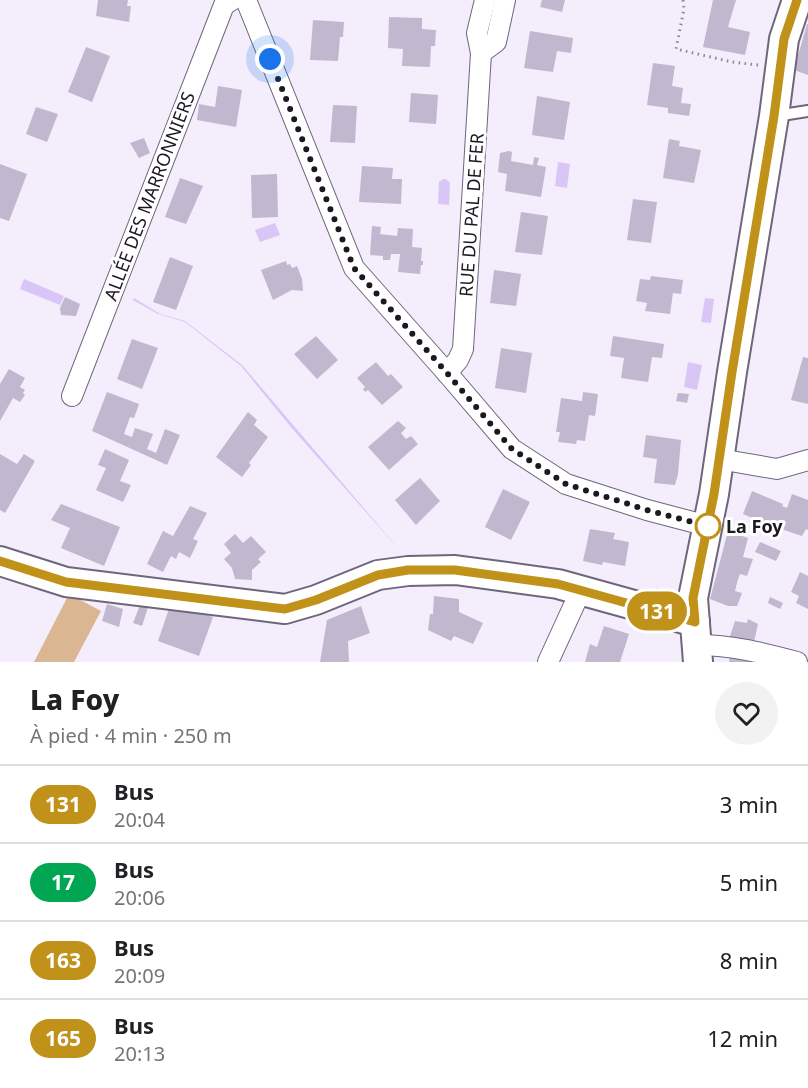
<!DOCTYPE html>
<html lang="fr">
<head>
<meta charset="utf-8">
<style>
	:root { --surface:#fff; --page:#f2f2f2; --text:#202124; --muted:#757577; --line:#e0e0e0 }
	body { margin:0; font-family:"Noto Sans",sans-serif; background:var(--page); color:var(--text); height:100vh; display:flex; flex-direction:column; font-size:22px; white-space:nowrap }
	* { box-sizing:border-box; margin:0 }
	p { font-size:20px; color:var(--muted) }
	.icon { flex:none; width:33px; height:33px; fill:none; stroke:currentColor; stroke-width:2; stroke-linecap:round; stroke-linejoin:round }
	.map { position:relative; height:662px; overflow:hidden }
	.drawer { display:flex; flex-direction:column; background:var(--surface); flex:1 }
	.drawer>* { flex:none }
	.badge { padding:0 12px; border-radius:20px; font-size:21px; line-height:39px }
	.you { position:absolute; width:30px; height:30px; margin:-15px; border:4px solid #fff; border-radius:50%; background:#1a73e8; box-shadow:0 0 0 9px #1a73e833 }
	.map>.badge { position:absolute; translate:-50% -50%; box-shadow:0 0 0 3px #fff }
	.round { display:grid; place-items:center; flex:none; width:63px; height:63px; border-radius:32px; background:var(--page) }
	.overview { display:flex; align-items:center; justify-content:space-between; height:102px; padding:0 30px }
	h1 { font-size:28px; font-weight:800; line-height:45px }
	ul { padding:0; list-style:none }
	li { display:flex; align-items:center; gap:18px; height:78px; padding:0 30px; border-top:2px solid var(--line) }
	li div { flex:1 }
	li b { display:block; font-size:22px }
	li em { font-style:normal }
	li .badge { min-width:66px; font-weight:700; text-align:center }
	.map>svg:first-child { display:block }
	.green { fill:#dab792 }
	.water { fill:#d9c6f6 }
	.building { fill:#c1b8cf }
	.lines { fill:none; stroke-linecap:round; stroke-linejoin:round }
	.lane-casing { stroke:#6e667b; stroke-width:14 }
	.street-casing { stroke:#6e667b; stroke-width:22 }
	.secondary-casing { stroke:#6e667b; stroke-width:32 }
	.path { stroke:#8b8692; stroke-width:3; stroke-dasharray:1.5 4.5; stroke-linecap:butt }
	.lane { stroke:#fff; stroke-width:10 }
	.street { stroke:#fff; stroke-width:20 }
	.secondary { stroke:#fff; stroke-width:28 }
	.line-casing { stroke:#fff; stroke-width:14 }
	.line { stroke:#c0921a; stroke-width:9 }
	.walk { stroke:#1b1820; stroke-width:6; stroke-dasharray:0 10.8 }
	.stop-dot { fill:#fff; stroke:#c0921a; stroke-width:3 }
	.labels { text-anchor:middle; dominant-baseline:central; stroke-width:6; stroke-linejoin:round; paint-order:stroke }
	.street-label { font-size:18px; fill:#1b1820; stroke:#fff }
	.stop-label { font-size:18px; font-weight:bold; fill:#1b1820; stroke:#fff; text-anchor:start }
</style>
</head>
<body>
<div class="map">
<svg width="808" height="662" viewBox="0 0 808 662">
	<rect width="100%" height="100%" fill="#f3edfc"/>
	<!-- green -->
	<path class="green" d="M69,594L101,611L74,662H34Z"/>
	<!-- water -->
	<g class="water">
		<path d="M558,162L570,164L567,188L555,186Z"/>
		<path d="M443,179H446L450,183L449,205L438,204L439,182Z"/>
		<path d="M275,223L280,235L260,242L255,230Z"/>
		<path d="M24,279L64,296L60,305L20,289Z"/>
		<path d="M134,298L160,314L185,321L242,365L402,553L290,426L241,366L185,322L158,314L133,300Z"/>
		<path d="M705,298L714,299L711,323L701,322Z"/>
		<path d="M688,362L702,365L697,390L684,387Z"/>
	</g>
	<!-- building -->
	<g class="building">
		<path d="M98,0H128L127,6H131L129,22L96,16Z"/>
		<path d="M542,0H565L562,12L540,7Z"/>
		<path d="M713,0H736L728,27L750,32L745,55L703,47Z"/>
		<path d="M389,17L422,18V29L436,30L435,46H431L430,67L402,66L403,49L388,48Z"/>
		<path d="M313,20L344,22L343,37H340L338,61L310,60Z"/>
		<path d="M807,24H808V75L794,70Z"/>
		<path d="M530,31L573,38L571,53L557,51L553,72L524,68Z"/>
		<path d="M86,47L110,56L92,102L68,92Z"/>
		<path d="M653,63L675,66L672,86L683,88L681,103L691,104L689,116L668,113V108L647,105Z"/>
		<path d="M218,86L242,90L236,127L197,120L199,104L215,107Z"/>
		<path d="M411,93L438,95L436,124L409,122Z"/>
		<path d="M537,96L570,102L564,140L532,135Z"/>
		<path d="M333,105L357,106L355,143L330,142Z"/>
		<path d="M36,107L58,114L47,142L26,134Z"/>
		<path d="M144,138L150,153L139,158L130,143Z"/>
		<path d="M669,139L680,141L679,146L701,150L694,183L663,178Z"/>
		<path d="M509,151L512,152L511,161L533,165L534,157L539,158L537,165L546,167L541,197L505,191L507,174L498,172L500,153Z"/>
		<path d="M0,164L27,174L9,221L0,218Z"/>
		<path d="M362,166L393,168L392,179H402L401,204L359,202Z"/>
		<path d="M277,174L278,217L252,218L251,175Z"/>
		<path d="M180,178L203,186L186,224L165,217Z"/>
		<path d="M633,199L657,202L651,243L627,240Z"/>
		<path d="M521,212L548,216L542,255L515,252Z"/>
		<path d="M372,226L381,227L380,234L397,236L398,228L413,229L412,247L422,248L421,261H423V265H421L420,274L398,272L400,254H391L390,260H383V256L370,255Z"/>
		<path d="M170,257L193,266L176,310L153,302Z"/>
		<path d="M286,261L287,265L290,264L292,268L297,266L302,279L303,291L292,290L273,300L261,270Z"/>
		<path d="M494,270L521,274L516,306L490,303Z"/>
		<path d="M651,276L683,280L681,294L673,293L670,314L645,311L647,303L636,301L640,279L650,280Z"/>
		<path d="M65,297L80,304L76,316L61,315L60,308Z"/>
		<path d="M316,336L338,360L317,379L294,354Z"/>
		<path d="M613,336L664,344L662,358L652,357L648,382L621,378L624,358L610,356Z"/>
		<path d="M132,339L158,348L142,389L117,379Z"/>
		<path d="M501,348L532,353L526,393L495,388Z"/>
		<path d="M803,357L808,358V404L791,400Z"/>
		<path d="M376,362L388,376L391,374L403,387L382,405L368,390L365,392L363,389L365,387L357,378Z"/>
		<path d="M9,369L25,378L20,387L25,390L23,393L25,395L20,402L13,398L0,421V384Z"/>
		<path d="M107,392L139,404L134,418L130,417L124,434L132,437L135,428L153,434L147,449L156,453L165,429L180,435L167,465L92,431Z"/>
		<path d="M583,392L598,394L595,416L589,415L585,441L577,440L576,444L558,442L560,432H556L561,398L582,401Z"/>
		<path d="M678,393L689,394L687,403L676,401Z"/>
		<path d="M248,412L257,420L254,425L268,437L249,463L251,465L242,477L216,457Z"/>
		<path d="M398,421L406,428L401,433L406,439L411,436L418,444L389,470L368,447Z"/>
		<path d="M646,435L681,440L678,474L675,485L654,483L657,459L643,457Z"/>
		<path d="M105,449L129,460L120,481L131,485L123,502L96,490L106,468L98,465Z"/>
		<path d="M0,454L17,464L24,454L35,461L5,513L0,510Z"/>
		<path d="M420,478L440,501L416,525L395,500Z"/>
		<path d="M503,489L530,502L511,540L485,527Z"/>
		<path d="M752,491L783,504L782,506L787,508L792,494L808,500V530L806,529L802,536L781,529L782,528L771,523L770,526L743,514Z"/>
		<path d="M61,504L120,527L104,566L61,548L70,528L51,520Z"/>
		<path d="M190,506L207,513L193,539L198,541L190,558L179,552L176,559L171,556L163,572L147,564L163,531L173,536Z"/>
		<path d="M590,529L615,533L613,539L629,542L625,566L603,562L602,565L583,561Z"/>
		<path d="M728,531L748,538L743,557L753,559L747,576L740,574L738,579L735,591L742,593L737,606H728L710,599Z"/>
		<path d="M235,534L243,543L251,536L266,552L258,559L261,562L252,570V580L235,579L232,568L224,559L231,553L224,544Z"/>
		<path d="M760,542L781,551L776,561L755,552Z"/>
		<path d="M800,572L808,576V609L796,603L799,596L791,592Z"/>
		<path d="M656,588L665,591L663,599L654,596Z"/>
		<path d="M434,596L459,599V612L483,623L473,644L454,636L451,641L428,630L430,614H433Z"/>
		<path d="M770,597L783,603L780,609L768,603Z"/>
		<path d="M142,600L150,601L142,626L133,623Z"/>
		<path d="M171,603L213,617L199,656L158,641Z"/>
		<path d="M107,604L123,609L119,627L102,621Z"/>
		<path d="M361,606L370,633L348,641L349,662H320L327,620Z"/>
		<path d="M748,619L758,624L753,647L728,642L735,621L747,623Z"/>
		<path d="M604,626L629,634L620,662H585L590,644L597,647Z"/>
		<path d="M730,655L772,662H729Z"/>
	</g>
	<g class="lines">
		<defs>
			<path id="lane" d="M782,115L808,111"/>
			<g id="street">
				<path d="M246,0L354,268L447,373L512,449L566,484L647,510L708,526"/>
				<path d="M481,53L496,42L505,0"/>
				<path d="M447,373L458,360L463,349L481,53L477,33L485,0"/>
				<path d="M72,396L224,5L232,0"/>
				<path d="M719,459L777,469L808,460"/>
				<path d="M697,645C731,645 764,653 797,662"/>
				<path d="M548,662L581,590"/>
			</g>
			<g id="secondary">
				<path d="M0,561L66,582L285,609L316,600L378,575L408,571L455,570L558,584L695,622"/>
				<path d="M698,662L693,598L714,494L732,372L774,116L784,39L797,0"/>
			</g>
		</defs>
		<!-- lane casing -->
		<use href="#lane" class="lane-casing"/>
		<!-- street casing -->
		<use href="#street" class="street-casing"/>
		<!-- secondary casing -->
		<use href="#secondary" class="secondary-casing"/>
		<!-- path -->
		<path class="path" d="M683,0L684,9L676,49L732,62L758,65"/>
		<!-- lane -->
		<use href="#lane" class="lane"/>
		<!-- street -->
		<use href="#street" class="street"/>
		<!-- secondary -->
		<use href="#secondary" class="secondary"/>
	</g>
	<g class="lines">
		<defs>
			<path id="line" d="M0,561L66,582L285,609L316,600L378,575L408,570H455L558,584L695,622L693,598L714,494L732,372L774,116L784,39L797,0"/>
		</defs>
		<!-- line casing -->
		<use href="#line" class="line-casing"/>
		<!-- line -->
		<use href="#line" class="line"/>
		<!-- walk -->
		<path class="walk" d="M270,59L354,268L447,373L512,449L566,484L647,510L708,526"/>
	</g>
	<!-- markers -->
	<circle class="stop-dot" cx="708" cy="526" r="12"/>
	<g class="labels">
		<!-- street labels -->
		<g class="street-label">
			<text transform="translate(149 196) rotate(-69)">ALLÉE DES MARRONNIERS</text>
			<text transform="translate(471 215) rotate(-86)">RUE DU PAL DE FER</text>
		</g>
		<!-- stop labels -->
		<g class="stop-label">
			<text x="726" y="526">La Foy</text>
		</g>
	</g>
</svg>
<div class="you" style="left:270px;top:59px"></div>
<b class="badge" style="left:657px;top:611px;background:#c0921a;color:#fff">131</b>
</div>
<section class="drawer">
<div class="overview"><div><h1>La Foy</h1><p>À pied · 4 min · 250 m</p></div><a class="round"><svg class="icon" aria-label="heart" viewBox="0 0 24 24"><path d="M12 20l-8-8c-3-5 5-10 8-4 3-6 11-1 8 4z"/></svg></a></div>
<ul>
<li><span class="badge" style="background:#c0921a;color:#fff">131</span><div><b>Bus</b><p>20:04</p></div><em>3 min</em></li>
<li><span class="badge" style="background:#00a651;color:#fff">17</span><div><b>Bus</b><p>20:06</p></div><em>5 min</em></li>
<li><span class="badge" style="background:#c0921a;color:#fff">163</span><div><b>Bus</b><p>20:09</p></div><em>8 min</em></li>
<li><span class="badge" style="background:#c0921a;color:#fff">165</span><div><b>Bus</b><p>20:13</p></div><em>12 min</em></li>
</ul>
</section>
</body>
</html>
